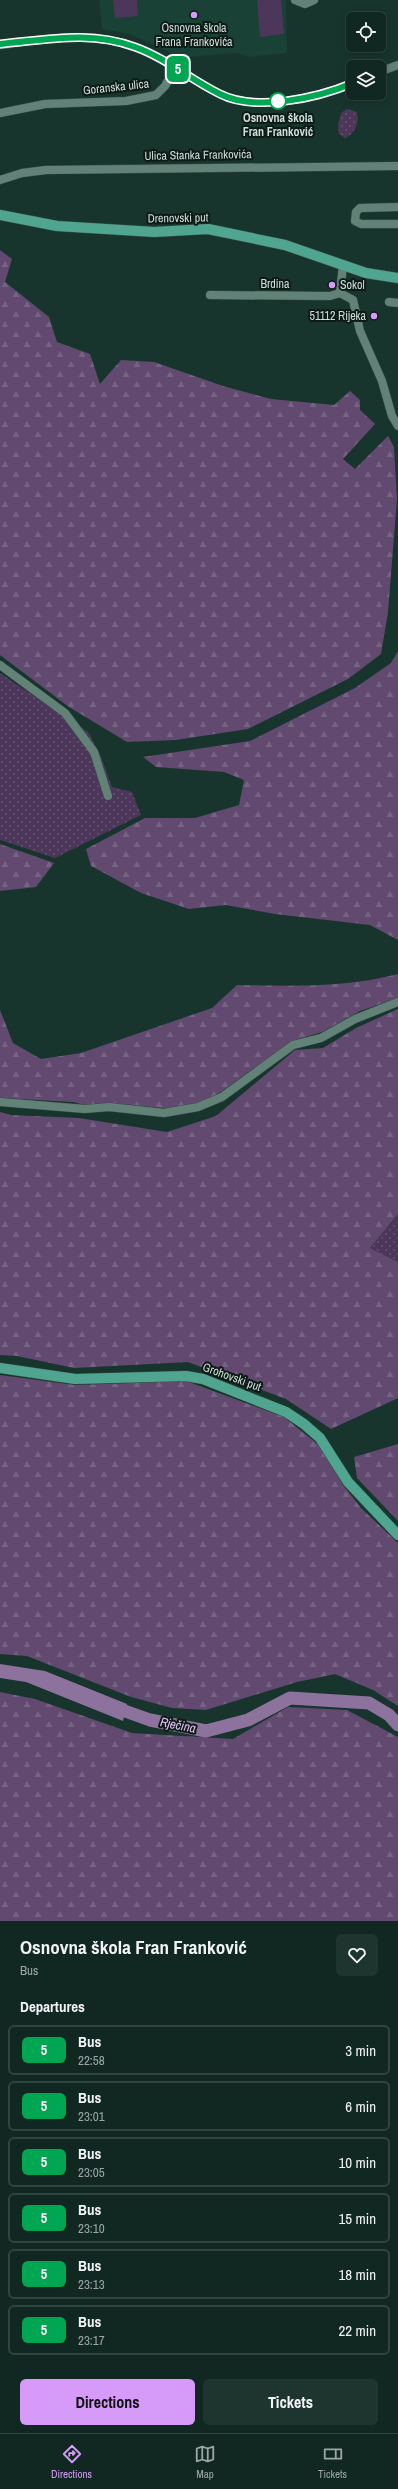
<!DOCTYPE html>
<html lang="en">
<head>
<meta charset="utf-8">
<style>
	:root { --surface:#112822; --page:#1e342f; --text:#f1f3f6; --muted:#9ca6a5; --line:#304440; --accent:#d69bf9 }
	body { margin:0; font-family:"Archivo Narrow",sans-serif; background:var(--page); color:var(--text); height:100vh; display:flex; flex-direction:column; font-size:15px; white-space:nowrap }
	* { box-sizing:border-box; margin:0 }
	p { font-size:13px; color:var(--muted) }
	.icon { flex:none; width:22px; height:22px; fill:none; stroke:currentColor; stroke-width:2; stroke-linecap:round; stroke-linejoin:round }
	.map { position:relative; height:1921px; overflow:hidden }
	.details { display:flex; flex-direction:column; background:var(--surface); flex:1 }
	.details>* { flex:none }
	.badge { padding:0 8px; border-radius:6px; font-size:14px; line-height:26px }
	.controls { position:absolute; left:346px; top:12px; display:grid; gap:8px }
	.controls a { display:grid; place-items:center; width:40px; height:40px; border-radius:6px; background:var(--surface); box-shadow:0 2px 10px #0003,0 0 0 1px var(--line); font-size:20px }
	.map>.badge { position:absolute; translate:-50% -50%; box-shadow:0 0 0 2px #fff }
	h2 { padding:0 20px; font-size:15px; line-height:36px }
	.round { display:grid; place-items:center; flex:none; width:42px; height:42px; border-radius:6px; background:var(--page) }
	.head { display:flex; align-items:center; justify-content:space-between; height:68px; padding:0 20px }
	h1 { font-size:19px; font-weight:700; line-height:30px }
	.cta { display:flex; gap:8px; margin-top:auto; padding:8px 20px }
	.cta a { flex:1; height:46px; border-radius:6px; background:var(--accent); color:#111; font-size:16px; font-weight:700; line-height:46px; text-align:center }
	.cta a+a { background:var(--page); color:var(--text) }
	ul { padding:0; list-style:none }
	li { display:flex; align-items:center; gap:12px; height:50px; margin:0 8px 6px; padding:0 12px; border:2px solid var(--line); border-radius:6px }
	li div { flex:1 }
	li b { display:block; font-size:15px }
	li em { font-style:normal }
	li .badge { min-width:44px; font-weight:700; text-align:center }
	.menu { display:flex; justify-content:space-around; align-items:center; height:56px; border-top:1px solid var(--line); background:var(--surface); font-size:11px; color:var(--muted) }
	.menu a { display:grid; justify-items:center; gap:2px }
	.menu .selected { color:var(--accent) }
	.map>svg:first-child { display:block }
	.built { fill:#194136 }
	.grass { fill:url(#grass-dots) }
	.forest { fill:url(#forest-firs) }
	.garden { fill:#4c3659 }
	.water { fill:#8c729c }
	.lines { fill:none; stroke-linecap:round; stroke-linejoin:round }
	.river { stroke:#8c729c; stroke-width:13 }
	.minor-casing { stroke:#3a534c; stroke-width:9 }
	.major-casing { stroke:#3a534c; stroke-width:11 }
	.minor { stroke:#628278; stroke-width:8 }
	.major { stroke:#4fa58f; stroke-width:10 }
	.line-casing { stroke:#fff; stroke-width:9 }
	.line { stroke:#00a651; stroke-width:6 }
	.poi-dot { fill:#d69bf9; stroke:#0d1a16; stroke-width:1.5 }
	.stop-dot { fill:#fff; stroke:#00a651; stroke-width:2 }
	.labels { text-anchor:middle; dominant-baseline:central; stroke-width:4; stroke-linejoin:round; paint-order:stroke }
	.poi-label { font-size:12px; fill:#cedfd9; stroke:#0d1a16 }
	.street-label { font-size:12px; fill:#cedfd9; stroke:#0d1a16 }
	.stop-label { font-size:12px; font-weight:bold; fill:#cedfd9; stroke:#0d1a16 }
	.water-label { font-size:13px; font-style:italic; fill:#e2c1f6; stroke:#0d1a16 }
</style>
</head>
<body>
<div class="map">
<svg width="398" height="1921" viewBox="0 0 398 1921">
	<defs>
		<pattern id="grass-dots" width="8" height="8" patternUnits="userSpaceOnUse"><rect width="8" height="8" fill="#4c3659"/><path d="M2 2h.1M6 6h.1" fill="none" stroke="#655370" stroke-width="1.8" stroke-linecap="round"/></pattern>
		<pattern id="forest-firs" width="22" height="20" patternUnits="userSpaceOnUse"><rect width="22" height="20" fill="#614970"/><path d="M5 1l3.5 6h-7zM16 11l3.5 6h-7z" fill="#766384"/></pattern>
	</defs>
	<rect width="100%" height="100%" fill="#17352d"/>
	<!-- built -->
	<path class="built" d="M99,0H286L287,53L249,57L236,53L178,58L167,51L129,34L102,29Z"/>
	<!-- grass -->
	<g class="grass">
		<path d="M347,109L357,112C359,123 355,134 345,138L339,134L338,125L341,113Z"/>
		<path d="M0,673L88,732L100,754L112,787L132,792L141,815L55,858L0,840Z"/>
		<path d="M398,1214V1262L370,1248Z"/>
	</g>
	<!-- forest -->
	<g class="forest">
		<path d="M0,250L12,259L5,282L49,317L57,342L90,354L100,384L121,360L154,362L223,386L271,399L334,405L350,391L360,400V410L375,424L343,459L355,469L388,436L394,447L397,499L388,612L381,654L348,679L248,729L176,740L127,742L69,707L0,655Z"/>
		<path d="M398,651V940L370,925L275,914L226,905L189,909L141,893L91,866L86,849L145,818H195L239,805L244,780L224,772L156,767L143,757L250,741L355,688L391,663Z"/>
		<path d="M0,844L54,863L36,887L0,891Z"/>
		<path d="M398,974V998L360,1011L322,1032L292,1041L218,1094L196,1104L173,1109L110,1103L84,1105L74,1102L0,1098V1010L13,1043L41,1059L81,1053L212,1008L237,985C292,986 344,988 398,974Z"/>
		<path d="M398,1009V1214L370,1248L398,1262V1398L331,1429L286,1399L188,1362L74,1368L17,1356L0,1355V1112L11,1115L79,1118L167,1132L216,1116L295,1050L323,1048L356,1028Z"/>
		<path d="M0,1375L75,1385L186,1381L284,1417L320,1446L343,1485L361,1508L398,1543V1706L373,1690L335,1674L297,1682L206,1710L172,1708L131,1697L27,1656L0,1654Z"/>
		<path d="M398,1444V1521L357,1478L354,1457Z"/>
		<path d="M0,1692L35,1699L132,1733L233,1739L288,1707L347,1710L398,1737V1921H0Z"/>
	</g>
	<!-- garden -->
	<g class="garden">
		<path d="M113,0H137L138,16L115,18Z"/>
		<path d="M257,0H281L284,34L260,37Z"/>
	</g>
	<!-- water -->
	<path class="water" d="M0,1664L45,1671L127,1704L123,1721L26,1682L0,1678Z"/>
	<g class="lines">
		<!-- river -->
		<path class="river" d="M108,1705L150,1720L206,1731L248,1720L290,1698L369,1703L389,1715L398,1725"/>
		<defs>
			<g id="minor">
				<path d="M295,0L305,4L314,0"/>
				<path d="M0,45C46,39 91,30 135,47C166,58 191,80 220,94C255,112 318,98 353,83"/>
				<path d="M379,72L398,65"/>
				<path d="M0,113L45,104L126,101L156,95L165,86L175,68"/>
				<path d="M0,180L22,173L46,170L398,166"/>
				<path d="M397,224H361L355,221L356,212L360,208L398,207"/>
				<path d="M343,265L340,293L353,300L360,331L382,381L392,416L398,426"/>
				<path d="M210,295L330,296L340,293"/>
				<path d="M389,302L398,303"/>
				<path d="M0,665L65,713L94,752L108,796"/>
				<path d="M0,1102L85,1109L109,1107L164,1113L198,1107L222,1097L293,1045L321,1038L355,1019L398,1002"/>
			</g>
			<g id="major">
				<path d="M0,215L57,226L154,232L208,229L285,245L366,273L398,278"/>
				<path d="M0,1368L75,1379L186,1376L203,1379L286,1412L304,1424L320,1438L348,1482L398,1535"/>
			</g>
		</defs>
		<!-- minor casing -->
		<use href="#minor" class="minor-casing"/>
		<!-- major casing -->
		<use href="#major" class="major-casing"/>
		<!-- minor -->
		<use href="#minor" class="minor"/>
		<!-- major -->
		<use href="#major" class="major"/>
	</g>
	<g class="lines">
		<defs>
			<path id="line" d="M0,44C46,40 90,30 135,47C166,58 191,80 220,94C255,112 318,98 353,83"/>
		</defs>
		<!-- line casing -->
		<use href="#line" class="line-casing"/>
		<!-- line -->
		<use href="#line" class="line"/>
	</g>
	<!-- markers -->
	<g class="poi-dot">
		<circle cx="194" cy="15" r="4"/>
		<circle cx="332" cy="285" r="4"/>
		<circle cx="374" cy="316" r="4"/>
	</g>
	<circle class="stop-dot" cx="278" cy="101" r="8"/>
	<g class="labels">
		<!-- poi labels -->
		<g class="poi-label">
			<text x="194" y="28">Osnovna škola<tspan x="194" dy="14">Frana Frankovića</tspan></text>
			<text x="340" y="285" text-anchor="start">Sokol</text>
			<text x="366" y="316" text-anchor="end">51112 Rijeka</text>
		</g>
		<!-- street labels -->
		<g class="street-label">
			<text transform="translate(116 87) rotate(-6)">Goranska ulica</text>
			<text transform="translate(198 155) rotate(-1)">Ulica Stanka Frankovića</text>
			<text transform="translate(178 218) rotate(-1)">Drenovski put</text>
			<text x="275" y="284">Brdina</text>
			<text transform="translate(232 1377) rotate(20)">Grohovski put</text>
		</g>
		<!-- stop labels -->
		<g class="stop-label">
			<text x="278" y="118">Osnovna škola<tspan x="278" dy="14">Fran Franković</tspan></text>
		</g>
		<!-- water labels -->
		<g class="water-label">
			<text transform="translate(178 1725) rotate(11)">Rječina</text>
		</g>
	</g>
</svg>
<div class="controls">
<a><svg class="icon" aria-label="locate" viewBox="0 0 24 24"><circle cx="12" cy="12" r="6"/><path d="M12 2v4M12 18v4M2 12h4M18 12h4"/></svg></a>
<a><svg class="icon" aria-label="layers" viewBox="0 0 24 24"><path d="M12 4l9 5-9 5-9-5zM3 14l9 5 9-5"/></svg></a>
</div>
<b class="badge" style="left:178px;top:69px;background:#00a651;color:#fff">5</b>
</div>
<section class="details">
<div class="head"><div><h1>Osnovna škola Fran Franković</h1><p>Bus</p></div><a class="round"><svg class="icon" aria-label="heart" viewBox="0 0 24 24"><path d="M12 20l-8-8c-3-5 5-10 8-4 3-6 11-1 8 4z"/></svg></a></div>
<h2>Departures</h2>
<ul>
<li><span class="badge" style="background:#00a651;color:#fff">5</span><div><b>Bus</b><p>22:58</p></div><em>3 min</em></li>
<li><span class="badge" style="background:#00a651;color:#fff">5</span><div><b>Bus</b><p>23:01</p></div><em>6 min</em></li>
<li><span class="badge" style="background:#00a651;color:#fff">5</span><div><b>Bus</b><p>23:05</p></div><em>10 min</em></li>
<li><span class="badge" style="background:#00a651;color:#fff">5</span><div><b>Bus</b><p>23:10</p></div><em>15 min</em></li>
<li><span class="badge" style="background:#00a651;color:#fff">5</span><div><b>Bus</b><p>23:13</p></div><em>18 min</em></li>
<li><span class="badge" style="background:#00a651;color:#fff">5</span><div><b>Bus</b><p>23:17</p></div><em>22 min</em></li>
</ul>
<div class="cta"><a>Directions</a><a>Tickets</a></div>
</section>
<nav class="menu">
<a class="selected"><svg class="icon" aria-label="directions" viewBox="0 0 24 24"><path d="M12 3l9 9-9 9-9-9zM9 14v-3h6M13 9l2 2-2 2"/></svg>Directions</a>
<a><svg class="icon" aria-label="map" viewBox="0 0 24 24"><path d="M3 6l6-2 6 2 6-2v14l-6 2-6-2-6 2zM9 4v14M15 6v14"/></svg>Map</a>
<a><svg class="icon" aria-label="tickets" viewBox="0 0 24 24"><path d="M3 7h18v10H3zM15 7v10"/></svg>Tickets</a>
</nav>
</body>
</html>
